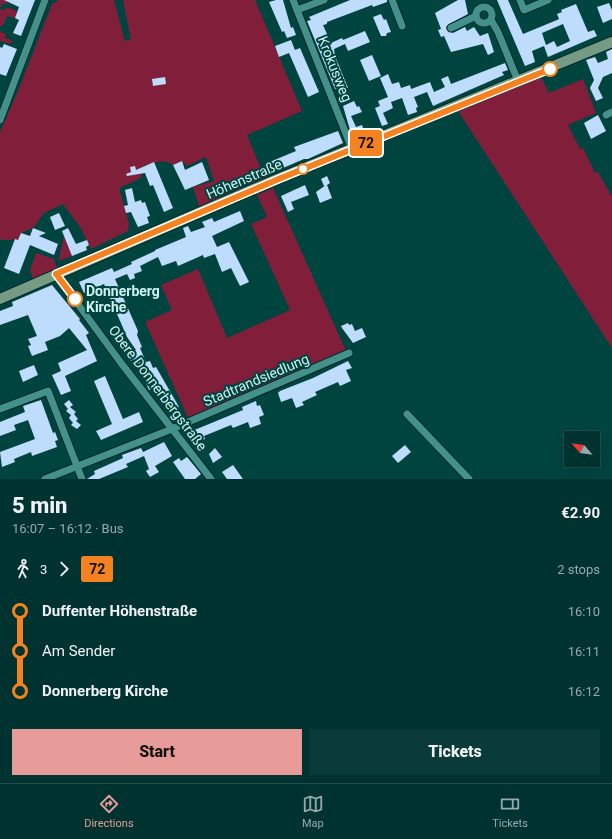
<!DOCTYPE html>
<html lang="en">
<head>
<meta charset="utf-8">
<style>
	:root { --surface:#003330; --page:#0a3b38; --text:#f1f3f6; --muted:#95aaab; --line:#224e4c; --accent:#e69b98 }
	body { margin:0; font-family:Roboto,sans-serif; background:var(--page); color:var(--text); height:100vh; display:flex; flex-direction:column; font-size:15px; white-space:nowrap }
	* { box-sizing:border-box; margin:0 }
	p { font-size:13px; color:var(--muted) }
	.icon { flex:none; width:22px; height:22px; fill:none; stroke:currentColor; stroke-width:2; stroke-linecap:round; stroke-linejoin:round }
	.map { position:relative; height:479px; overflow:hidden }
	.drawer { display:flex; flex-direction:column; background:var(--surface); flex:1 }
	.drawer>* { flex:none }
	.badge { padding:0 8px; border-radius:3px; font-size:14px; line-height:26px }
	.needle { width:26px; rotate:298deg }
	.buttons { position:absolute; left:564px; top:431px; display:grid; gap:8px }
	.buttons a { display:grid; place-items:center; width:36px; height:36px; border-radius:0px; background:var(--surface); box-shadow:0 4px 16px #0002,0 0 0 1px var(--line); font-size:20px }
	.map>.badge { position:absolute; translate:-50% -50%; box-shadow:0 0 0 2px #fff }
	.legs { display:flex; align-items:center; gap:6px; height:44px; padding:0 12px; font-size:13px }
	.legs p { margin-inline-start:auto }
	.summary { display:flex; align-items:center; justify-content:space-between; height:68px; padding:0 12px }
	h1 { font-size:22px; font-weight:800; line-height:30px }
	.button { display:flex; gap:8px; margin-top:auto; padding:8px 12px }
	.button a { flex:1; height:46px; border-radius:0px; background:var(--accent); color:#111; font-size:16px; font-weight:800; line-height:46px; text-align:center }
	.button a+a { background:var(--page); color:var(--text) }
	ul { padding:0 12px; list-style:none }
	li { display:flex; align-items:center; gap:14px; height:40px; font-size:15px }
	li i { display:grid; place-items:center; width:6px; height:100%; margin:0 5px; background:currentColor }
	li i::after { content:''; width:10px; height:10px; margin:-5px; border:3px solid; border-radius:50%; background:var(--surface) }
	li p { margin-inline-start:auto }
	li:first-child i { background:linear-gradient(#0000 50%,currentColor 0) }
	li:last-child i { background:linear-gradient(currentColor 50%,#0000 0) }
	.tab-bar { display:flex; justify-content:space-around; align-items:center; height:56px; border-top:1px solid var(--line); background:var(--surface); font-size:11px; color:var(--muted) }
	.tab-bar a { display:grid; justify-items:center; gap:2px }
	.tab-bar .current { color:var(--accent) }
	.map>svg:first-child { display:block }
	.green { fill:#811f3b }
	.building { fill:#bedcfb; fill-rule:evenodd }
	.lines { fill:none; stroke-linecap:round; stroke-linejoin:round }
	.street-casing { stroke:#002826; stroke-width:9 }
	.secondary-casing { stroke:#002826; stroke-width:12 }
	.street { stroke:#44908a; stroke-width:7 }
	.secondary { stroke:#769a83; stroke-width:10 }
	.line-1-casing { stroke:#fff; stroke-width:9 }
	.line-1 { stroke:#f58220; stroke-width:6 }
	.stop-1-dot { fill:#fff; stroke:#f58220; stroke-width:2 }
	.labels { text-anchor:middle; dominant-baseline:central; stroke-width:4; stroke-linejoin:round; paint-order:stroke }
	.street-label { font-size:14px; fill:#cff3f0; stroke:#004440 }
	.stop-label { font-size:14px; font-weight:bold; fill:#cff3f0; stroke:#004440; text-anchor:start }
</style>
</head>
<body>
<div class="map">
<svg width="612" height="479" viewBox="0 0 612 479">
	<rect width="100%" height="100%" fill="#004440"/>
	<!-- green -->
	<g class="green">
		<path d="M0,0H7L6,5L2,3L0,9L5,10L6,7L15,10L17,13L15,18L7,16L4,24L0,27V31L6,34L5,38L13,41L10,44L0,41Z"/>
		<path d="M59,0H114L125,41L131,40L123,0H255L302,111L247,135L266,181L200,209L193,187L214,181L206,157L187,166L182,161L173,165C165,158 153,163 144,166L141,178L119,188L129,224L128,231L91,249L80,227L63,204L44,213L33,228L21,233L18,240C12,238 7,242 0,239V132L20,86L52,4Z"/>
		<path d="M541,77L549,93L583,79L596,113L568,125L580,149L583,148L595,173L598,172L612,197V348L458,111Z"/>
		<path d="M273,188L346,351L189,420L145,322L172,310L161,285L198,269L227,338L290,310L251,224L267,217L257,195Z"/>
		<path d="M64,236L72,256L59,261V258Z"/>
		<path d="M36,253L54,259L57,268L33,279L30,270Z"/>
	</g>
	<!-- building -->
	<g class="building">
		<path d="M4,0H35L21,36L13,33L19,20L15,18L19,7Z"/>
		<path d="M276,0H283L291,28L293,27L296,35L287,38L284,31L282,32L269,2Z"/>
		<path d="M350,0H387V2L373,7L372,5L327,22V24L323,25L331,43L342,38L343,40L365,31L370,42L348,51L345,44L334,49L335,56L348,88L342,90L341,87L335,89L307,21L311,20L309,17Z"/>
		<path d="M458,0H465L468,14L449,24L446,27L447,30L453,33L465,27L467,31L474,27L480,36L488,33L494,52L488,55L483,44L451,52L444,36L441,37L438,30L441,29L435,13Z"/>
		<path d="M497,0H508L523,34L557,20L559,19L557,14L562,12L561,10L576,4L588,32L594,30L597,36L548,57L544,46L532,51L535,62L525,66ZM563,24L570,41L557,47L554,41L546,45L542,33Z"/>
		<path d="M609,3L612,10V19L603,23L597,7Z"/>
		<path d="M381,14L384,20L386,19L391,32L387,33L386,36H381L373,17Z"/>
		<path d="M291,40L295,50L300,48L319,92L308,97L289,53L279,57L275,46Z"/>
		<path d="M4,44L17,49L6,76L0,74V47L2,48Z"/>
		<path d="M612,49V73L603,77L598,88L603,98L596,101L590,88L594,80L586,60L595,57L598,63L608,59L606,52Z"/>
		<path d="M372,55L381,76L369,81L360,60Z"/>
		<path d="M505,63L508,70L502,72L504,75L433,106L427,92L414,97L418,107L416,108L417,112L408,115L402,98L391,102L393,108L383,113L388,124L382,126L375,108L380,106L378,101L388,97L380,78L388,74L392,84L399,82L401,88L410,85L411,89L430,82L434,92L445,87L441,79L448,76L451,84Z"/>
		<path d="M165,77L166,84L153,86L152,79Z"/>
		<path d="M354,101L357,107L359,106L362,112L351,116L356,127L362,125L365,134L356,137L353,129L355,128L350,130L343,106Z"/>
		<path d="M598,115L606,131L591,139L584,123Z"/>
		<path d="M338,131L343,143L308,159H304L269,174L265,164L296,151L294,147Z"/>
		<path d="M182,161L185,170L202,162L209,180L185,190L173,165Z"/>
		<path d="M154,162L173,208L164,212L153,185L150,186L145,173L127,176L126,174L131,172L130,167L135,166L136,170Z"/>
		<path d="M327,176L330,183L327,185L332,198L320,203L316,192L326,185L324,186L321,179Z"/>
		<path d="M305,185L309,195L291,202L294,209L288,212L281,196Z"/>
		<path d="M132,188L135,202L141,200L142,203L145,202L150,216L147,217L149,223L138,227L131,212L126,213L124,206L128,205L125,190Z"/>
		<path d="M240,211L244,221L212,236L217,247L229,242L249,282L240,286L231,268L222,272L215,254L204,258L203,255L178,266L176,261L162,266L158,257L140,266L142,271L134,274L135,278L130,280L127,274L115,279L138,331L137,335L142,347L140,348L146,362L150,361L153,368L156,367L179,407L169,411L166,403L164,404L156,387L149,390L145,381L147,380L140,365L137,366L134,359L131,361L128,353L136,350L127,337L104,284L84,293L79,282L112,268L114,272L132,264L131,262L155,251V250L186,237L183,228L188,226L191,232L205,227L202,222L212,218L214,222Z"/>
		<path d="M59,213L65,226L55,230L50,217Z"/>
		<path d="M33,228L46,233L39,236L58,244L54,255L30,245L19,274L4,268L15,239L18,240L21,233L30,236Z"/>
		<path d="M68,228L76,244L87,240L89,245L86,247L87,250L72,256L62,231Z"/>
		<path d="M52,285L80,319L79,320L89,333L86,335L97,361L65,376L71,391L61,395L52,375L61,371L58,363L87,350L69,328L60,336L45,342L48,350L32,356L28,346L31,345L28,339L37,336L28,315L0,325V311L13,306L12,302Z"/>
		<path d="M348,323L349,325L352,324L355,331L362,328L366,337L353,343L342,328L341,326Z"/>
		<path d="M348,361L352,368L346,370L351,381L340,386L338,382L315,392L317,395L302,402L304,405L296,408L292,398L281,402L278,393L280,391L313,378Z"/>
		<path d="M34,365L38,375L23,382L19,371Z"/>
		<path d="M105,376L123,419L139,412L143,422L101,440L96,431L112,424L94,381Z"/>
		<path d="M41,400L53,433L55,432L58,440L55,441L57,447L32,456L31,452L14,459L15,462L2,467L0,452L35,439L28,420L14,425L16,430L0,436V422L25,412L23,406Z"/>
		<path d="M69,400L73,405L70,407L76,412L74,414L78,419L75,422L76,421L81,425L77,429L71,425L73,423L69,418L71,415L66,411L68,409L64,404Z"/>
		<path d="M256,401L257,406L260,405L264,415L259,417L261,424L250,428L248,422L233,428L231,425L204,436L205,439L196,442L192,431L243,410L242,407Z"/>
		<path d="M164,442L172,456L155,466L159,472L150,477L146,471L149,469L144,456L126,464L128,467L99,479H87L95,474L94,471L123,458L122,455L141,448L143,452Z"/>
		<path d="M405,445L411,452L398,463L392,456Z"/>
		<path d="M215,448L222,457L213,463L209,454Z"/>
		<path d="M187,457L201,474L195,479H185L173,462L179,458L181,461Z"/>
		<path d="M233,465L243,479H227L222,472Z"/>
	</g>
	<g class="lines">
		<defs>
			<g id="street">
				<path d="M293,0L352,149"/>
				<path d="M392,0L402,26"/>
				<path d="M520,0L524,10L548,0"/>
				<circle cx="484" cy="15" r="8"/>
				<path d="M297,10L324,0"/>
				<path d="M491,20L498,32L518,81"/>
				<path d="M451,28L476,16"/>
				<path d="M606,115L612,112"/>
				<path d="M0,120L45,0"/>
				<path d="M56,274L121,363L211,479"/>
				<path d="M0,409L48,391L82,479"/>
				<path d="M407,414L469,479"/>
				<path d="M45,479L172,429L349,353"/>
			</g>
			<path id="secondary" d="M0,299L270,182L612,42"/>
		</defs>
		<!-- street casing -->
		<use href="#street" class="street-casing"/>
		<!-- secondary casing -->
		<use href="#secondary" class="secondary-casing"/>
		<!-- street -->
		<use href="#street" class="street"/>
		<!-- secondary -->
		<use href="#secondary" class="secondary"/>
	</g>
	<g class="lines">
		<defs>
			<path id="line-1" d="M75,299L56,274L281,178L550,69"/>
		</defs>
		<!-- line-1 casing -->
		<use href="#line-1" class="line-1-casing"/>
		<!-- line-1 -->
		<use href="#line-1" class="line-1"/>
	</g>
	<!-- markers -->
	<g class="stop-1-dot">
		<circle cx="550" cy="69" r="7"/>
		<circle cx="303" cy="169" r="5"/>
		<circle cx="75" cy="299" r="7"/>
	</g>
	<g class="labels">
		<!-- street labels -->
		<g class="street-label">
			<text transform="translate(335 69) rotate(68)">Krokusweg</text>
			<text transform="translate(244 179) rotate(-23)">Höhenstraße</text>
			<text transform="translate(256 380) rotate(-23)">Stadtrandsiedlung</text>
			<text transform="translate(158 388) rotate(53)">Obere Donnerbergstraße</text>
		</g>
		<!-- stop labels -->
		<g class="stop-label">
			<text x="86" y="291">Donnerberg<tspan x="86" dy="16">Kirche</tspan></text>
		</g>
	</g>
</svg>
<div class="buttons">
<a><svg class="needle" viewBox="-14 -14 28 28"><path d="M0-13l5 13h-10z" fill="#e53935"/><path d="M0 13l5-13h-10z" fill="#95aaab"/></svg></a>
</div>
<b class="badge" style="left:366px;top:143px;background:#f58220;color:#111">72</b>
</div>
<section class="drawer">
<div class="summary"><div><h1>5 min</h1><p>16:07 – 16:12 · Bus</p></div><b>€2.90</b></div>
<div class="legs"><svg class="icon" aria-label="walk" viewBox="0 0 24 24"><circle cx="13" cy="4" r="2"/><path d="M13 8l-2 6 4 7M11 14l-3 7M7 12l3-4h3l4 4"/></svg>3<svg class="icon" aria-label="forward" viewBox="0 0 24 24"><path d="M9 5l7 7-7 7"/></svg><b class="badge" style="background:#f58220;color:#111">72</b><p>2 stops</p></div>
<ul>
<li><i style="color:#f58220"></i><b>Duffenter Höhenstraße</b><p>16:10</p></li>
<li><i style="color:#f58220"></i><span>Am Sender</span><p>16:11</p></li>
<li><i style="color:#f58220"></i><b>Donnerberg Kirche</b><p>16:12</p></li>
</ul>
<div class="button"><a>Start</a><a>Tickets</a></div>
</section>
<nav class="tab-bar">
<a class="current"><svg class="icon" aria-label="directions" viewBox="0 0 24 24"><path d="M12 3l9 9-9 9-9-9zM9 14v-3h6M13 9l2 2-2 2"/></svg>Directions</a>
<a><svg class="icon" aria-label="map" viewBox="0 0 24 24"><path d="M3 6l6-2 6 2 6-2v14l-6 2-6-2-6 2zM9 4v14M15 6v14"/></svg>Map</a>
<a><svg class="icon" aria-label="tickets" viewBox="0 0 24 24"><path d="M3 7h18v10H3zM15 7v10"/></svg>Tickets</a>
</nav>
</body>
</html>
